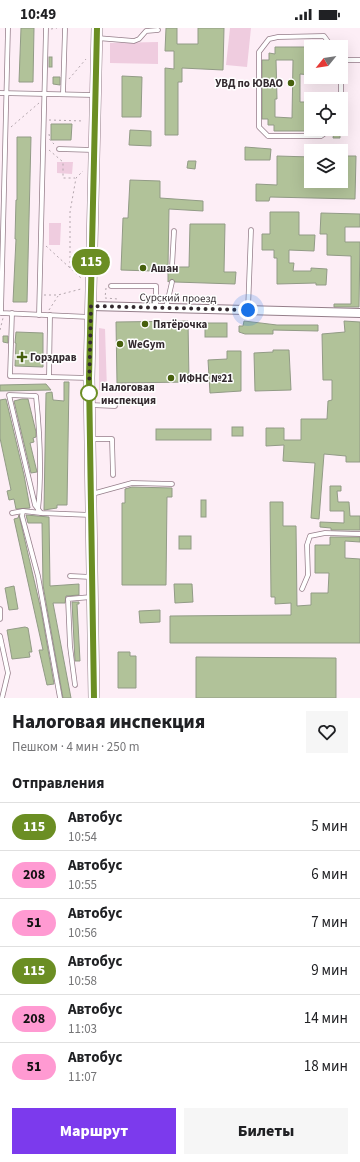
<!DOCTYPE html>
<html lang="ru">
<head>
<meta charset="utf-8">
<style>
	:root { --surface:#fff; --page:#f6f6f6; --text:#202124; --muted:#757577; --line:#e0e0e0; --accent:#7c3aed }
	body { margin:0; font-family:"Source Sans 3",sans-serif; background:var(--page); color:var(--text); height:100vh; display:flex; flex-direction:column; font-size:15px; white-space:nowrap }
	* { box-sizing:border-box; margin:0 }
	p { font-size:13px; color:var(--muted) }
	.icon { flex:none; width:22px; height:22px; fill:none; stroke:currentColor; stroke-width:2; stroke-linecap:round; stroke-linejoin:round }
	.map { position:relative; height:670px; overflow:hidden }
	.side { display:flex; flex-direction:column; background:var(--surface); flex:1 }
	.side>* { flex:none }
	.badge { padding:0 8px; border-radius:13px; font-size:14px; line-height:26px }
	.needle { width:26px; rotate:240deg }
	.controls { position:absolute; left:304px; top:12px; display:grid; gap:8px }
	.controls a { display:grid; place-items:center; width:44px; height:44px; border-radius:0px; background:var(--surface); box-shadow:0 4px 16px #0002; font-size:20px }
	.you { position:absolute; width:20px; height:20px; margin:-10px; border:3px solid #fff; border-radius:50%; background:#1a73e8; box-shadow:0 0 0 6px #1a73e833 }
	.map>.badge { position:absolute; translate:-50% -50%; box-shadow:0 0 0 2px #fff }
	h2 { padding:0 12px; font-size:15px; line-height:36px }
	.round { display:grid; place-items:center; flex:none; width:42px; height:42px; border-radius:0px; background:var(--page) }
	.overview { display:flex; align-items:center; justify-content:space-between; height:68px; padding:0 12px }
	h1 { font-size:19px; font-weight:800; line-height:30px }
	.action { display:flex; gap:8px; margin-top:auto; padding:8px 12px }
	.action a { flex:1; height:46px; border-radius:0px; background:var(--accent); color:#fff; font-size:16px; font-weight:800; line-height:46px; text-align:center }
	.action a+a { background:var(--page); color:var(--text) }
	ul { padding:0; list-style:none }
	li { display:flex; align-items:center; gap:12px; height:48px; padding:0 12px; border-top:1px solid var(--line) }
	li div { flex:1 }
	li b { display:block; font-size:15px }
	li em { font-style:normal }
	li .badge { min-width:44px; font-weight:700; text-align:center }
	.status { display:flex; justify-content:space-between; align-items:center; height:28px; padding:0 20px; background:var(--surface); direction:ltr }
	.status svg { height:11px; fill:currentColor }
	.map>svg:first-child { display:block }
	.green { fill:#efccdf }
	.building { fill:#b1c299; stroke:#929b86; fill-rule:evenodd }
	.lines { fill:none; stroke-linecap:round; stroke-linejoin:round }
	.lane-casing { stroke:#957e8a; stroke-width:5.5 }
	.street-casing { stroke:#957e8a; stroke-width:10 }
	.secondary-casing { stroke:#957e8a; stroke-width:12 }
	.path { stroke:#b3a6ad; stroke-width:1; stroke-dasharray:2 3; stroke-linecap:butt }
	.lane { stroke:#fff; stroke-width:4 }
	.street { stroke:#fff; stroke-width:8 }
	.secondary { stroke:#fff; stroke-width:11 }
	.line-casing { stroke:#fff; stroke-width:9 }
	.line { stroke:#6b8e23; stroke-width:6 }
	.walk { stroke:#332a2f; stroke-width:4; stroke-dasharray:0 7.2 }
	.poi-dot { fill:#47600e; stroke:#fff; stroke-width:1.5 }
	.stop-dot { fill:#fff; stroke:#6b8e23; stroke-width:2 }
	.labels { text-anchor:middle; dominant-baseline:central; stroke-width:3; stroke-linejoin:round; paint-order:stroke }
	.poi-label { font-size:11px; font-weight:bold; fill:#332a2f; stroke:#fff; text-anchor:start }
	.street-label { font-size:11px; fill:#332a2f; stroke:#fff }
	.stop-label { font-size:11px; font-weight:bold; fill:#332a2f; stroke:#fff; text-anchor:start }
</style>
</head>
<body>
<div class="status"><b>10:49</b><svg viewBox="0 0 49 12"><path d="M0 12V9h3v3zM5 12V6h3v6zM10 12V3h3v9zM15 12V0h3v12zM26 1h20v11H26zM47 4h2v5h-2z"/></svg></div>
<div class="map">
<svg width="360" height="670" viewBox="0 0 360 670">
	<rect width="100%" height="100%" fill="#fdeef6"/>
	<!-- green -->
	<g class="green">
		<path d="M230,0H251L247,39L226,37Z"/>
		<path d="M158,14V36L110,35V15Z"/>
		<path d="M57,134H73L72,146L57,145Z"/>
		<path d="M49,195H61L60,217H49Z"/>
		<path d="M99,300L105,301L107,362H99Z"/>
	</g>
	<!-- building -->
	<g class="building">
		<path d="M21,0H34L33,54H19Z"/>
		<path d="M166,0H177V16H198V0H224L223,42L182,40V54H178V107H165V40L174,41V23H165Z"/>
		<path d="M275,19H309V31H311V47L300,46V74H311V90H308L307,103H274V97H268V91H262V32H269V25L275,26ZM276,32H293L292,90L275,89V71H277Z"/>
		<rect x="49" y="29" width="3" height="10"/>
		<path d="M122,48L142,49L141,89H122Z"/>
		<path d="M53,49H60V57L53,56Z"/>
		<path d="M51,96H72L71,112H51Z"/>
		<path d="M130,102L151,103V118L129,117Z"/>
		<path d="M334,104H340V110H333Z"/>
		<path d="M17,109H31L27,274H13L16,211H15L16,172H17Z"/>
		<path d="M245,119L271,121L270,132H245Z"/>
		<path d="M277,128L311,129V153H341V130L342,128H356L355,171L270,169L269,173H256V156L277,157Z"/>
		<path d="M188,133H196L195,141L187,140Z"/>
		<path d="M130,152L160,153V170L203,173V183L169,181L168,239L172,242L176,239H189L190,196H225L224,244H236L235,256L175,254L172,251L168,254V239H151V243L121,242L123,190H128Z"/>
		<path d="M270,184H299V207H315L314,223L289,222V235H294L293,243H311V240L327,241L326,257H316V255L277,256V230H274V222H262V206H270Z"/>
		<path d="M321,185L360,186V199H345V214H360L359,279H334V276H351V228L327,227V206H320Z"/>
		<path d="M188,293L189,354L117,355L116,294Z"/>
		<path d="M244,293L277,297H318V303L273,302V306H245L239,304V298H243Z"/>
		<path d="M344,293L360,294V434H346V428L324,426L319,491L311,490L315,435L283,433L284,417L266,418V400H284V412H301V391H327L328,373L332,372V352H323L322,306L345,304Z"/>
		<rect x="205" y="295" width="22" height="14"/>
		<path d="M16,304L43,305V339L15,338L16,315H15Z"/>
		<path d="M3,308H8V315L3,314Z"/>
		<path d="M273,322H289L291,362L255,363L254,325L273,324Z"/>
		<path d="M227,323H241V363L210,365L208,332L227,331Z"/>
		<path d="M64,354H69L67,477H57V480L44,482L46,365L52,364L53,372L64,373Z"/>
		<path d="M46,356L51,362L0,363V357Z"/>
		<path d="M6,371L24,447L30,480L16,481L14,471L9,472L7,463L11,462L0,410V372Z"/>
		<path d="M22,371H28L36,404V409L33,410L34,414L30,415L37,444L31,445L14,373Z"/>
		<rect x="232" y="399" width="11" height="9"/>
		<rect x="156" y="401" width="55" height="11"/>
		<path d="M330,458H341V463H337L338,474H349L350,488H360V502H331V500L320,499V494L344,495V483H330Z"/>
		<path d="M132,459L172,460V469H167L166,557H122V475H125V461Z"/>
		<rect x="201" y="472" width="5" height="17"/>
		<path d="M270,474H283V498H296L297,578L311,577V565H328L329,545H315V517H330V509H360V514L345,513V530L360,531V615H170V588L291,587V575L275,576V569H271Z"/>
		<path d="M19,487L41,582L54,656L47,657L39,622H43L14,491L18,490Z"/>
		<path d="M26,487L49,489L50,558L79,556V567L66,568L65,575H53L71,670H63L43,557L42,495H28Z"/>
		<rect x="179" y="508" width="12" height="13"/>
		<path d="M174,556H192L193,574L175,575Z"/>
		<path d="M14,558L18,581L9,582L5,560Z"/>
		<path d="M72,574H79V576H77L80,633H75Z"/>
		<path d="M160,582V594L140,595L139,583Z"/>
		<path d="M25,599L28,600L32,624H29L30,629L12,631L7,602Z"/>
		<path d="M118,624H130V628H136V660H118Z"/>
		<path d="M196,629L336,630V670H196Z"/>
	</g>
	<g class="lines">
		<defs>
			<g id="lane">
				<path d="M8,0L1,285L90,289"/>
				<path d="M97,10L134,13L139,11L146,3L158,2"/>
				<path d="M341,32H360"/>
				<path d="M0,65L94,67"/>
				<path d="M63,66L65,1"/>
				<path d="M341,71V32"/>
				<path d="M331,101L321,108H268L259,99V24L269,11L278,9L324,8L332,19"/>
				<path d="M59,121L93,122"/>
				<path d="M172,239L174,203"/>
				<path d="M111,258H156V280"/>
				<path d="M166,280L172,254"/>
				<path d="M248,282L251,202"/>
				<path d="M12,285L10,348L89,350"/>
				<path d="M39,287L46,0"/>
				<path d="M49,349L50,287"/>
				<path d="M90,377L115,378"/>
				<path d="M91,411H112L113,447"/>
				<path d="M92,466L132,455L172,456"/>
				<path d="M38,482C42,444 40,406 36,368L9,367L35,477L41,485L91,487"/>
				<path d="M12,485L23,483"/>
				<path d="M41,485L23,483L22,488L38,548L60,670"/>
				<path d="M70,548L91,549"/>
				<path d="M302,561L308,547L307,517L310,508L325,505L360,506"/>
				<path d="M0,581V591"/>
				<path d="M0,608L8,645L2,670"/>
				<path d="M75,657L70,618L68,571L91,569"/>
			</g>
			<path id="street" d="M91,278L360,285"/>
			<path id="secondary" d="M94,670L89,350L97,0"/>
		</defs>
		<!-- lane casing -->
		<use href="#lane" class="lane-casing"/>
		<!-- street casing -->
		<use href="#street" class="street-casing"/>
		<!-- secondary casing -->
		<use href="#secondary" class="secondary-casing"/>
		<!-- path -->
		<g class="path">
			<path d="M51,1L57,0"/>
			<path d="M69,51L86,31"/>
			<path d="M49,92L84,93"/>
			<path d="M11,99L39,75"/>
			<path d="M49,106L50,112L54,116"/>
			<path d="M49,122L63,134V150H75"/>
			<path d="M46,218L81,250"/>
			<path d="M70,240V184L76,150L83,143"/>
			<path d="M106,260L105,270L118,271"/>
			<path d="M44,267H58L81,261"/>
			<path d="M49,282L58,268"/>
			<path d="M0,302L3,290"/>
		</g>
		<!-- lane -->
		<use href="#lane" class="lane"/>
		<!-- street -->
		<use href="#street" class="street"/>
		<!-- secondary -->
		<use href="#secondary" class="secondary"/>
	</g>
	<g class="lines">
		<defs>
			<path id="line" d="M94,670L89,350L97,0"/>
		</defs>
		<!-- line casing -->
		<use href="#line" class="line-casing"/>
		<!-- line -->
		<use href="#line" class="line"/>
		<!-- walk -->
		<path class="walk" d="M89,365L91,278L248,282"/>
	</g>
	<!-- markers -->
	<g class="poi-dot">
		<circle cx="291" cy="55" r="4"/>
		<circle cx="143" cy="240" r="4"/>
		<circle cx="145" cy="296" r="4"/>
		<circle cx="120" cy="316" r="4"/>
		<path d="M20 323h4v4h4v4h-4v4h-4v-4h-4v-4h4z"/>
		<circle cx="171" cy="350" r="4"/>
	</g>
	<circle class="stop-dot" cx="89" cy="365" r="8"/>
	<g class="labels">
		<!-- poi labels -->
		<g class="poi-label">
			<text x="283" y="55" text-anchor="end">УВД по ЮВАО</text>
			<text x="151" y="240">Ашан</text>
			<text x="153" y="296">Пятёрочка</text>
			<text x="128" y="316">WeGym</text>
			<text x="30" y="329">Горздрав</text>
			<text x="179" y="350">ИФНС №21</text>
		</g>
		<!-- street labels -->
		<g class="street-label">
			<text transform="translate(178 270) rotate(1)">Сурский проезд</text>
		</g>
		<!-- stop labels -->
		<g class="stop-label">
			<text x="101" y="359">Налоговая<tspan x="101" dy="13">инспекция</tspan></text>
		</g>
	</g>
</svg>
<div class="controls">
<a><svg class="needle" viewBox="-14 -14 28 28"><path d="M0-13l5 13h-10z" fill="#e53935"/><path d="M0 13l5-13h-10z" fill="#757577"/></svg></a>
<a><svg class="icon" aria-label="locate" viewBox="0 0 24 24"><circle cx="12" cy="12" r="6"/><path d="M12 2v4M12 18v4M2 12h4M18 12h4"/></svg></a>
<a><svg class="icon" aria-label="layers" viewBox="0 0 24 24"><path d="M12 4l9 5-9 5-9-5zM3 14l9 5 9-5"/></svg></a>
</div>
<div class="you" style="left:248px;top:282px"></div>
<b class="badge" style="left:91px;top:234px;background:#6b8e23;color:#fff">115</b>
</div>
<section class="side">
<div class="overview"><div><h1>Налоговая инспекция</h1><p>Пешком · 4 мин · 250 m</p></div><a class="round"><svg class="icon" aria-label="heart" viewBox="0 0 24 24"><path d="M12 20l-8-8c-3-5 5-10 8-4 3-6 11-1 8 4z"/></svg></a></div>
<h2>Отправления</h2>
<ul>
<li><span class="badge" style="background:#6b8e23;color:#fff">115</span><div><b>Автобус</b><p>10:54</p></div><em>5 мин</em></li>
<li><span class="badge" style="background:#ff9ad2;color:#111">208</span><div><b>Автобус</b><p>10:55</p></div><em>6 мин</em></li>
<li><span class="badge" style="background:#ff9ad2;color:#111">51</span><div><b>Автобус</b><p>10:56</p></div><em>7 мин</em></li>
<li><span class="badge" style="background:#6b8e23;color:#fff">115</span><div><b>Автобус</b><p>10:58</p></div><em>9 мин</em></li>
<li><span class="badge" style="background:#ff9ad2;color:#111">208</span><div><b>Автобус</b><p>11:03</p></div><em>14 мин</em></li>
<li><span class="badge" style="background:#ff9ad2;color:#111">51</span><div><b>Автобус</b><p>11:07</p></div><em>18 мин</em></li>
</ul>
<div class="action"><a>Маршрут</a><a>Билеты</a></div>
</section>
</body>
</html>
